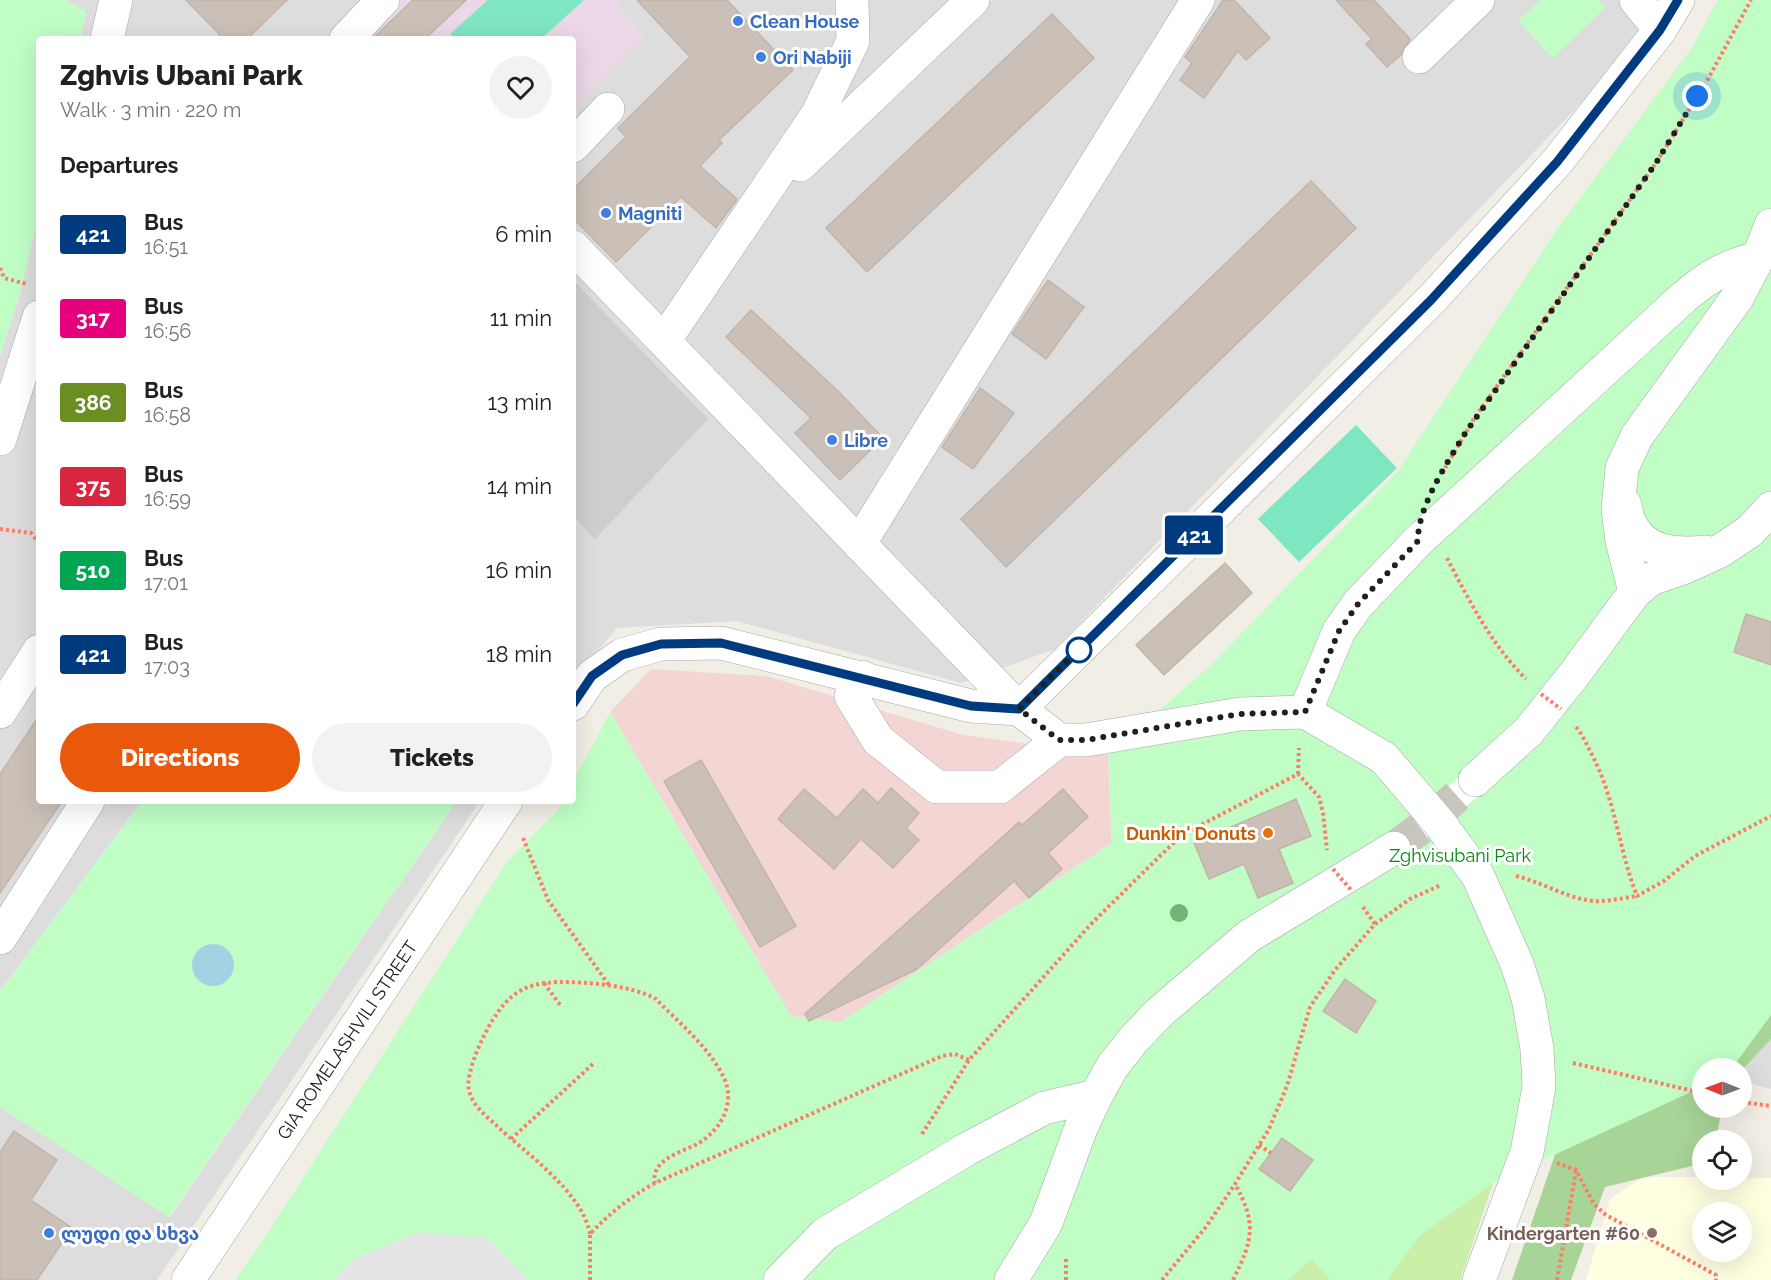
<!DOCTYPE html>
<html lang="en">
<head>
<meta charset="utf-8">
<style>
	:root { --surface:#fff; --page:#f2f2f2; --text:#202124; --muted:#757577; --accent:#ea580c }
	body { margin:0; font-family:Raleway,"Noto Sans Georgian",sans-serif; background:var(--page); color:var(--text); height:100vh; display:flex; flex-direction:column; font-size:22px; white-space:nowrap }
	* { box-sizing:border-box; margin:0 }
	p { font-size:20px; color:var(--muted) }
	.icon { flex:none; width:33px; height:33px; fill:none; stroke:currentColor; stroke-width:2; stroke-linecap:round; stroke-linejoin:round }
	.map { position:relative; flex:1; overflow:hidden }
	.details { position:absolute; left:36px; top:36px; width:540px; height:768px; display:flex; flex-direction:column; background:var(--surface); border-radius:6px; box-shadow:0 6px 24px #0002 }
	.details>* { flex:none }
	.badge { padding:0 12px; border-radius:4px; font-size:21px; line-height:39px }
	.needle { width:39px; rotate:271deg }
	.buttons { position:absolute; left:1692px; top:1058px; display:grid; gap:12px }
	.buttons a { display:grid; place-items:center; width:60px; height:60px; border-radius:50%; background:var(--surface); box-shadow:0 6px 24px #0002; font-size:30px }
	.you { position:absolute; width:30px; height:30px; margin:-15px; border:4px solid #fff; border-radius:50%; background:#1a73e8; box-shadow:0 0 0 9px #1a73e833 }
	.map>.badge { position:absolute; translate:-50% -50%; box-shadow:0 0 0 3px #fff }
	h2 { padding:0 24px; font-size:22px; line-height:54px }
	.round { display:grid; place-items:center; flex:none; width:63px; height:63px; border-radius:32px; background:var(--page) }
	.headline { display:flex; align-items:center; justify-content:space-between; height:102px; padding:0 24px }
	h1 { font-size:28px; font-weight:800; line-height:45px }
	.button { display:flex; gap:12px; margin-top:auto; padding:12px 24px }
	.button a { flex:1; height:69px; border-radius:36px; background:var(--accent); color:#fff; font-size:24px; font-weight:800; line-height:69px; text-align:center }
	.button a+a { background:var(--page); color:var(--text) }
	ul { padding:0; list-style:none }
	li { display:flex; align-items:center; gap:18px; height:84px; padding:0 24px }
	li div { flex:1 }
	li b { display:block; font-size:22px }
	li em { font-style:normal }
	li .badge { min-width:66px; font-weight:700; text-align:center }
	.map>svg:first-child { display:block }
	.residential { fill:#dedddd }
	.commercial { fill:#f3d6d4 }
	.industrial { fill:#ebd7e7 }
	.education { fill:#feffe1; fill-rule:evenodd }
	.religious { fill:#cecece }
	.grass { fill:#c9efa8 }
	.forest { fill:#a8d497 }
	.park { fill:#c0fec6 }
	.pitch { fill:#7ee6c0 }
	.parking { fill:#e4e4e4 }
	.water { fill:#a3d2e2 }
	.pier { fill:#fff }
	.building { fill:#cac0b8; stroke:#c4b4a7; stroke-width:1.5 }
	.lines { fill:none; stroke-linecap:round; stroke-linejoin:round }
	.minor-tunnel { stroke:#c7c5be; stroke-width:33; stroke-dasharray:33 16; stroke-linecap:butt }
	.minor-casing { stroke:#a7a7a7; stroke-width:34 }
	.path { stroke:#ff7c69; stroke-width:4; stroke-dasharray:3 3; stroke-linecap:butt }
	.minor { stroke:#fff; stroke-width:33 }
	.minor-bridge-casing { stroke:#a7a7a7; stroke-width:34; stroke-linecap:butt }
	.path-bridge { stroke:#ff7c69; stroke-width:4; stroke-dasharray:3 3; stroke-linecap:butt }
	.minor-bridge { stroke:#fff; stroke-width:33 }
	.tree { fill:#6eb671 }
	.line-casing { stroke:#fff; stroke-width:14 }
	.line { stroke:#003b80; stroke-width:9 }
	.walk { stroke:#202020; stroke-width:6; stroke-dasharray:0 10.8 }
	.shop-dot { fill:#3f7fe0; stroke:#fff; stroke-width:2 }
	.stop-dot { fill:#fff; stroke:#003b80; stroke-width:3 }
	.food-dot { fill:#e8710a; stroke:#fff; stroke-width:2 }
	.education-dot { fill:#8d6e63; stroke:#fff; stroke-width:2 }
	.labels { text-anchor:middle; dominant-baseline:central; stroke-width:6; stroke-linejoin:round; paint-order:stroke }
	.shop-label { font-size:18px; font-weight:bold; fill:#366cbe; stroke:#fff; text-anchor:start }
	.food-label { font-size:18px; font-weight:bold; fill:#c56008; stroke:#fff; text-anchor:end }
	.park-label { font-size:18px; fill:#038911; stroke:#fff }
	.street-label { font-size:18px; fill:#202020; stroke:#fff }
	.education-label { font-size:18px; font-weight:bold; fill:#785e54; stroke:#fff; text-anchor:end }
</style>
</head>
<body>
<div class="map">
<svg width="1771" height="1280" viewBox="0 0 1771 1280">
	<rect width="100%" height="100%" fill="#f1eee6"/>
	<!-- residential -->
	<g class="residential">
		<path d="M65,0H401L361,39H80L86,12Z"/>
		<path d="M620,0H1663L1635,47L1055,649L961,683L737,621L617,628L573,680V516L595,538L707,419L573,280V108L645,37L615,4Z"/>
		<path d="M39,212V801H142L0,991V355L20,293Z"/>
		<path d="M457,801H480L157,1280H0V1107L170,1217Z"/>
		<path d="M1771,1015V1089L1742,1081V1068H1732Z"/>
	</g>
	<!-- commercial -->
	<path class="commercial" d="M651,669L766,676L963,735L1108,755L1112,843L840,1023L790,1016L610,712Z"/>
	<!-- industrial -->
	<path class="industrial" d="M401,0H620L615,5L645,37L573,108V39H361Z"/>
	<!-- education -->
	<path class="education" d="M1643,1177H1702V1179L1771,1178V1280H1586L1610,1199ZM1702,1212H1742V1251H1702Z"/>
	<!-- religious -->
	<path class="religious" d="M573,280L708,419L595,539L573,516Z"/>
	<!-- grass -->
	<g class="grass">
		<path d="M1493,1183L1460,1280H1387L1420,1235Z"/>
		<path d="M1312,1258L1330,1280H1288Z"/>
	</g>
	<!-- forest -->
	<path class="forest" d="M1771,942V1039L1742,1070V1068H1702V1107H1722L1716,1140H1702V1160L1696,1165L1605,1187L1571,1280H1512L1574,1099Z"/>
	<!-- park -->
	<g class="park">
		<path d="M0,0H65L86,12L80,39H39V212L20,293L0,355Z"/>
		<path d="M1541,0H1599L1606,7L1553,58L1518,21Z"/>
		<path d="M1718,0H1771V1015L1732,1068H1702V1087L1493,1183L1420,1235L1387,1280H1330L1312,1258L1288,1280H235L263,1240L507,862L559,809L563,801H573V782L610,712L791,1016L840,1022L1112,843L1108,755L1210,666L1398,471L1557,229L1691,49Z"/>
		<path d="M142,801H457L169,1217L0,1107V991Z"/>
	</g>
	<!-- pitch -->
	<g class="pitch">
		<path d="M488,0H584L541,39H455L450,34Z"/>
		<path d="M1356,425L1397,468L1299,562L1258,519Z"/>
	</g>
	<!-- parking -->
	<path class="parking" d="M419,1232L488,1238L529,1280H333L354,1259Z"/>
	<!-- water -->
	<circle class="water" cx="213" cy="965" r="21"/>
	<!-- pier -->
	<path class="pier" d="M1467,771L1485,791L1401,858L1386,837Z"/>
	<!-- building -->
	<g class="building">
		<path d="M186,0H287L247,39H224Z"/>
		<path d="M413,0H466L425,39H372Z"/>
		<path d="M637,0H727L793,70L719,140L722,143L700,166L737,199L716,228L681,197L616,262L573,218V189L626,137L618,128L690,57Z"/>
		<path d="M1223,0H1234L1270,38L1246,60L1238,51L1204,98L1180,80L1192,63L1185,57Z"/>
		<path d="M1336,0H1374L1410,39L1401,55L1387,67L1366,44L1372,39Z"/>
		<path d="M1052,14L1094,58L867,272L826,228Z"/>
		<path d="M1311,181L1356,228L1006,567L961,519Z"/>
		<path d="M1048,280L1084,307L1046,359L1012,334Z"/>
		<path d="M751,310L838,391L883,438L840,480L795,433L811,418L726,337Z"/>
		<path d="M980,388L1014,413L973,469L942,447Z"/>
		<path d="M1225,563L1252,593L1164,675L1136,645Z"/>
		<path d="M1746,614L1771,622V665L1734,652Z"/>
		<path d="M39,716V801H62L0,893V774Z"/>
		<path d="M701,760L796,926L760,947L664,781Z"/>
		<path d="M891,788L919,813L906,828L919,840L893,868L861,839L834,869L778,819L804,789L837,818L863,789L878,803Z"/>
		<path d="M1063,789L1088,817L1048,853L1062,869L1029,898L1014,881L917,969L809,1021L805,1014L1019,822L1022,825Z"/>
		<path d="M1296,799L1311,836L1279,849L1293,883L1258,898L1244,864L1209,879L1194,843Z"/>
		<path d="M1345,979L1376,1001L1356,1033L1323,1011Z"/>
		<path d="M14,1131L57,1160L31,1200L72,1228L37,1280H0V1152Z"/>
		<path d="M1282,1138L1313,1160L1290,1191L1259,1169Z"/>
	</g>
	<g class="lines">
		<!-- minor-tunnel -->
		<path class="minor-tunnel" d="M1394,848L1425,825L1475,780"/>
		<defs>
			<g id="minor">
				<path d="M1636,0L1660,30"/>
				<path d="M107,39L116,0"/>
				<path d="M346,39L383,0"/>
				<path d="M1419,57L1478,0"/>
				<path d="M573,146L608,109"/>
				<path d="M800,165L973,0"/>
				<path d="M573,247L1019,709L1059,740H1086L1240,714L1305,712L1384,758L1425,806"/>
				<path d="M664,341L817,115L853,41L852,0"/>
				<path d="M0,439L39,317"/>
				<path d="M1625,505C1626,511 1627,518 1630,523C1644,554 1677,555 1706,552"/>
				<path d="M859,544L1198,0"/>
				<path d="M1635,592L1622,541L1618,509L1622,468L1637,436L1737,298L1758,258L1771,225"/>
				<path d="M862,677L851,696L878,740L937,787H1000L1059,740"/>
				<path d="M573,704L592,676L622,655L661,644L721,643L971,706L1019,709L1431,300L1557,162L1660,30L1678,0"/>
				<path d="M0,712L39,651"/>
				<path d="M1305,712L1339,631L1358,604L1418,541L1684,297C1710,275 1725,267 1758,258"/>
				<path d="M1475,780L1529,731L1573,676L1635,592L1651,579L1683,568L1720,551L1750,531L1771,508"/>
				<path d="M1441,825L1478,876L1517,964L1528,998L1537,1049L1539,1087L1527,1152L1479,1280"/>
				<path d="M0,938L88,801"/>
				<path d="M188,1280L506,801"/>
				<path d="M780,1280L825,1234L967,1149L1044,1108L1096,1096"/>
				<path d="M1011,1280L1046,1223L1081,1128L1096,1096L1112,1067L1134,1039L1160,1012L1249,936L1394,848"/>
			</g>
		</defs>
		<!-- minor casing -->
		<use href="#minor" class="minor-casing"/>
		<!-- path -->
		<g class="path">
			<path d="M0,268L4,278L27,284"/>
			<path d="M1445,468L1475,417L1656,163L1708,79L1751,0"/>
			<path d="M0,529L31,533L39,543"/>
			<path d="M1447,558C1470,602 1491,644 1526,679"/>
			<path d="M1576,727C1582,734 1586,743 1590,751C1616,799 1618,848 1637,896L1664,881L1695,856L1771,816"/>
			<path d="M1298,774L1299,748"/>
			<path d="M523,838L548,900L609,985"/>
			<path d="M1516,876C1542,882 1566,898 1593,901C1607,902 1623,898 1637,896"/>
			<path d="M1375,924L1410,899L1441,885"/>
			<path d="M544,983L561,1006"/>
			<path d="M1573,1063L1702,1093"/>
			<path d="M1742,1102L1771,1106"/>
			<path d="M922,1134L969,1060L1092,923L1163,853L1182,835L1298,774L1319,797L1323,813L1327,850"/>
			<path d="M511,1139L594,1063"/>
			<path d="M1259,1145L1271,1153"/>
			<path d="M1557,1163L1576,1170L1594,1204L1606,1215L1716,1275V1280"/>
			<path d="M590,1234C582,1191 526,1154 496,1125C485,1115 472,1105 469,1090C465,1073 483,1036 492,1021C509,994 524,983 558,982C587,982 631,985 656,999C679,1023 708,1046 723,1076C736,1101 723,1128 699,1143C683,1152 650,1159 655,1183"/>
			<path d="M590,1280V1234C610,1213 630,1197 655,1183L942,1056L955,1054L969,1060"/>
			<path d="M1066,1280V1257"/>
			<path d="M1162,1280L1206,1227L1235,1184L1269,1129L1287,1086L1310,1007L1335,970L1375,924L1363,907"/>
			<path d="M1233,1280C1253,1240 1257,1224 1235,1184"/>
			<path d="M1557,1280L1576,1171"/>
		</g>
		<!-- minor -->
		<use href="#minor" class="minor"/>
		<defs>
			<path id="minor-bridge" d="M1425,806L1441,825"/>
		</defs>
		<!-- minor-bridge casing -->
		<use href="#minor-bridge" class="minor-bridge-casing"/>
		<!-- path-bridge -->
		<g class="path-bridge">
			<path d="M1541,694L1561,709"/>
			<path d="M1333,869L1351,890"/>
		</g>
		<!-- minor-bridge -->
		<use href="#minor-bridge" class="minor-bridge"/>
	</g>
	<!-- trees -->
	<circle class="tree" cx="1179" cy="913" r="9"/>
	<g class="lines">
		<defs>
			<path id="line" d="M573,704L592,676L622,655L661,644L721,643L971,706L1019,709L1431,300L1557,162L1660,30L1678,0"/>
		</defs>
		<!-- line casing -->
		<use href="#line" class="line-casing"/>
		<!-- line -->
		<use href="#line" class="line"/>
		<!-- walk -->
		<path class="walk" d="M1079,650L1080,648L1019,709L1059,740H1086L1240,714L1305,712L1339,631L1358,604L1418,541C1417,507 1449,460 1466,432L1656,163L1697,96"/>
	</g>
	<!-- markers -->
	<g class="shop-dot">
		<circle cx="738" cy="21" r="6"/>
		<circle cx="761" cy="57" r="6"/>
		<circle cx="606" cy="213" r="6"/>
		<circle cx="832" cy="440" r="6"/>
		<circle cx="49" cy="1233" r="6"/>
	</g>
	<circle class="stop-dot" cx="1079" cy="650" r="12"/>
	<circle class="food-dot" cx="1268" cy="833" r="6"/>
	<circle class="education-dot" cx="1652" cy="1233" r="6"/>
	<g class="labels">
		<!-- shop labels -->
		<g class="shop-label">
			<text x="750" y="21">Clean House</text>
			<text x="773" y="57">Ori Nabiji</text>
			<text x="618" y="213">Magniti</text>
			<text x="844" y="440">Libre</text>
			<text x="61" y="1233">ლუდი და სხვა</text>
		</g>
		<!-- food labels -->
		<g class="food-label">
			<text x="1256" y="833">Dunkin' Donuts</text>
		</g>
		<!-- park labels -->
		<g class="park-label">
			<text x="1460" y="855">Zghvisubani Park</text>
		</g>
		<!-- street labels -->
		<g class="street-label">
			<text transform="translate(347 1040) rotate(-56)">GIA ROMELASHVILI STREET</text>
		</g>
		<!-- education labels -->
		<g class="education-label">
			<text x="1640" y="1233">Kindergarten #60</text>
		</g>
	</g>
</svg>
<div class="buttons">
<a><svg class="needle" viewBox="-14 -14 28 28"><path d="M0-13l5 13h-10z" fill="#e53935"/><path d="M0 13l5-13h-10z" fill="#757577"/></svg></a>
<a><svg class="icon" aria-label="locate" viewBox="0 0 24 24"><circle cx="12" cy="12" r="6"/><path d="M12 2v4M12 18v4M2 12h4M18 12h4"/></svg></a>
<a><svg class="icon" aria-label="layers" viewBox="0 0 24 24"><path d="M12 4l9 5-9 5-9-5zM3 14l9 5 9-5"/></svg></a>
</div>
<div class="you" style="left:1697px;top:96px"></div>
<b class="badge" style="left:1194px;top:535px;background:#003b80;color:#fff">421</b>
<section class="details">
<div class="headline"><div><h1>Zghvis Ubani Park</h1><p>Walk · 3 min · 220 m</p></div><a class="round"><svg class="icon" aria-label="heart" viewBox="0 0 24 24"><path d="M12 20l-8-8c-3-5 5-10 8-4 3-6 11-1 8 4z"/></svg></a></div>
<h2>Departures</h2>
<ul>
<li><span class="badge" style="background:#003b80;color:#fff">421</span><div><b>Bus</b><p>16:51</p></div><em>6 min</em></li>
<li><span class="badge" style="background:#e6007e;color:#fff">317</span><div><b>Bus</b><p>16:56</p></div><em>11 min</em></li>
<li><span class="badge" style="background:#6b8e23;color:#fff">386</span><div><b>Bus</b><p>16:58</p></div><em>13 min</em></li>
<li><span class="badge" style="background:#d7263d;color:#fff">375</span><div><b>Bus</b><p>16:59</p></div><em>14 min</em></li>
<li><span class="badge" style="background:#00a651;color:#fff">510</span><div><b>Bus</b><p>17:01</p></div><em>16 min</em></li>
<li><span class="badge" style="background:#003b80;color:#fff">421</span><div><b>Bus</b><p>17:03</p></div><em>18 min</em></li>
</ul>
<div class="button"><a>Directions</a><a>Tickets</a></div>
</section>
</div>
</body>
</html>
